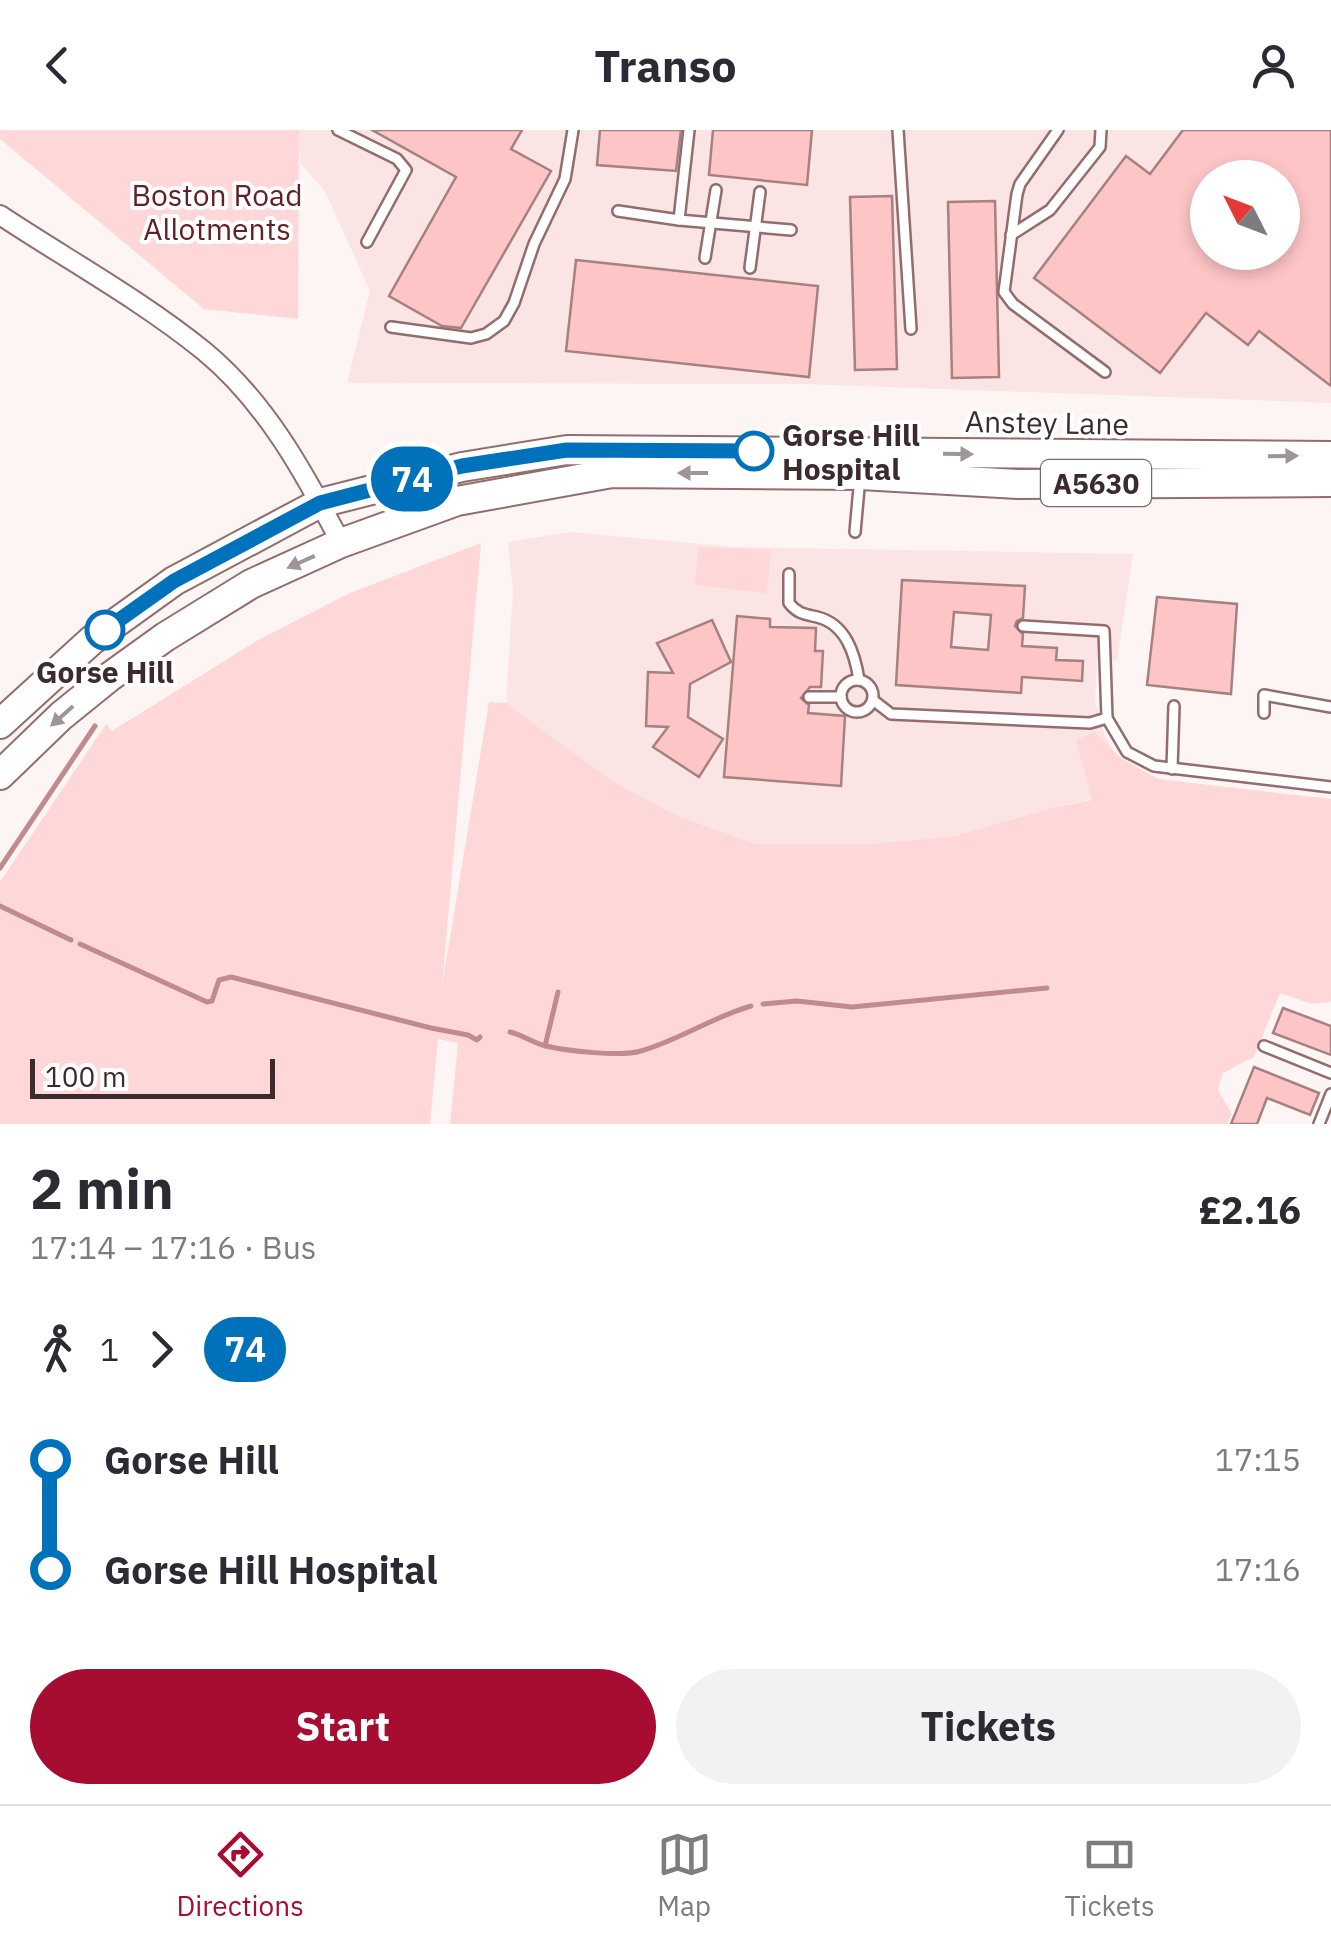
<!DOCTYPE html>
<html lang="en">
<head>
<meta charset="utf-8">
<style>
	:root { --surface:#fff; --page:#f2f2f3; --text:#2b2b33; --muted:#7c7c81; --line:#e1e1e2; --accent:#a70d31 }
	body { margin:0; font-family:"IBM Plex Sans",sans-serif; background:var(--page); color:var(--text); height:100vh; display:flex; flex-direction:column; font-size:38px; white-space:nowrap }
	* { box-sizing:border-box; margin:0 }
	p { font-size:32px; color:var(--muted) }
	.icon { flex:none; width:55px; height:55px; fill:none; stroke:currentColor; stroke-width:2; stroke-linecap:round; stroke-linejoin:round }
	.map { position:relative; height:994px; overflow:hidden }
	.details { display:flex; flex-direction:column; background:var(--surface); flex:1 }
	.details>* { flex:none }
	.badge { padding:0 20px; border-radius:32px; font-size:35px; line-height:65px }
	.needle { width:65px; rotate:312deg }
	.controls { position:absolute; left:1190px; top:30px; display:grid; gap:20px }
	.controls a { display:grid; place-items:center; width:110px; height:110px; border-radius:50%; background:var(--surface); box-shadow:0 5px 15px #0003; font-size:50px }
	.scale { position:absolute; left:30px; bottom:25px; width:245px; box-sizing:border-box; padding-left:10px; border:5px solid #3c2b2c; border-top:0; font-size:28px; line-height:35px; white-space:nowrap; color:#3c2b2c; -webkit-text-stroke:8px #fff; paint-order:stroke }
	.map>.badge { position:absolute; translate:-50% -50%; box-shadow:0 0 0 5px #fff }
	.legs { display:flex; align-items:center; gap:15px; height:110px; padding:0 30px; font-size:32px }
	.legs p { margin-inline-start:auto }
	.headline { display:flex; align-items:center; justify-content:space-between; height:170px; padding:0 30px }
	h1 { font-size:55px; font-weight:700; line-height:75px }
	.action { display:flex; gap:20px; margin-top:auto; padding:20px 30px }
	.action a { flex:1; height:115px; border-radius:60px; background:var(--accent); color:#fff; font-size:40px; font-weight:700; line-height:115px; text-align:center }
	.action a+a { background:var(--page); color:var(--text) }
	ul { padding:0 30px; list-style:none }
	li { display:flex; align-items:center; gap:35px; height:110px; font-size:38px }
	li i { display:grid; place-items:center; width:15px; height:100%; margin:0 12px; background:currentColor }
	li i::after { content:''; width:25px; height:25px; margin:-12px; border:8px solid; border-radius:50%; background:var(--surface) }
	li p { margin-inline-start:auto }
	li:first-child i { background:linear-gradient(#0000 50%,currentColor 0) }
	li:last-child i { background:linear-gradient(currentColor 50%,#0000 0) }
	header { display:flex; justify-content:space-between; align-items:center; height:130px; padding:0 30px; background:var(--surface); font-size:45px; font-weight:700 }
	.tab-bar { display:flex; justify-content:space-around; align-items:center; height:140px; border-top:2px solid var(--line); background:var(--surface); font-size:28px; color:var(--muted) }
	.tab-bar a { display:grid; justify-items:center; gap:5px }
	.tab-bar .active { color:var(--accent) }
	.map>svg:first-child { display:block }
	.built { fill:#fae4e4; fill-rule:evenodd }
	.green { fill:#fed8d8 }
	.lines { fill:none; stroke-linecap:round; stroke-linejoin:round }
	.stream { stroke:#c08b8c; stroke-width:5 }
	.building { fill:#fec5c6; stroke:#a78080; stroke-width:2.5; fill-rule:evenodd }
	.lane-casing { stroke:#936d6d; stroke-width:14 }
	.street-casing { stroke:#936d6d; stroke-width:22 }
	.primary-casing { stroke:#936d6d; stroke-width:32 }
	.lane { stroke:#fff; stroke-width:9 }
	.street { stroke:#fff; stroke-width:18 }
	.primary { stroke:#fff; stroke-width:28 }
	.oneway { fill:#9e9596 }
	.line-1-casing { stroke:#fff; stroke-width:22 }
	.line-1 { stroke:#0072bc; stroke-width:15 }
	.stop-1-dot { fill:#fff; stroke:#0072bc; stroke-width:5 }
	.labels { text-anchor:middle; dominant-baseline:central; stroke-width:8; stroke-linejoin:round; paint-order:stroke }
	.shield { fill:#fff; stroke:#766b6b; stroke-width:2.5 }
	.shield-label { font-size:28px; font-weight:bold; fill:#3c2b2c }
	.park-label { font-size:30px; fill:#622027; stroke:#fff }
	.street-label { font-size:30px; fill:#3c2b2c; stroke:#fff }
	.stop-label { font-size:30px; font-weight:bold; fill:#3c2b2c; stroke:#fff; text-anchor:start }
</style>
</head>
<body>
<header><svg class="icon" aria-label="back" viewBox="0 0 24 24"><path d="M15 5l-7 7 7 7"/></svg>Transo<svg class="icon" aria-label="person" viewBox="0 0 24 24"><circle cx="12" cy="8" r="4"/><path d="M4 21q1-7 8-7t8 7"/></svg></header>
<div class="map">
<svg width="1331" height="994" viewBox="0 0 1331 994">
	<rect width="100%" height="100%" fill="#fdf4f4"/>
	<!-- built -->
	<g class="built">
		<path d="M299,0H1331V273L805,254L347,253L370,161L325,61L300,33ZM1208,48H1282V122H1208Z"/>
		<path d="M570,402L734,417L1133,424L1117,531L1097,529L1095,572L1104,603L1127,653L1092,669L1051,678L955,706L869,714H756L680,687L612,651L506,573L513,460L508,412Z"/>
	</g>
	<!-- green -->
	<g class="green">
		<path d="M0,0H299L298,189L204,179L0,9Z"/>
		<path d="M481,413L442,856L489,572L506,573L612,651L680,687L756,714H869L955,706L1051,678L1092,670L1076,610L1094,602L1121,628L1158,649L1331,669V872L1312,874L1280,863L1254,927L1223,943L1218,960L1232,984L1227,994H450L458,913L438,909L430,994H0V752L106,594L112,601L258,510L350,463Z"/>
		<path d="M698,417L771,420L767,463L695,455Z"/>
	</g>
	<g class="lines">
		<!-- stream -->
		<g class="stream">
			<path d="M0,738L95,596"/>
			<path d="M0,776L71,810"/>
			<path d="M80,814L207,872L212,871L219,850L231,847L431,898L468,905L477,910L480,907"/>
			<path d="M763,874L797,871L852,877L1047,858"/>
			<path d="M510,902C523,905 533,913 546,916C567,921 621,927 641,921C679,910 713,887 751,876"/>
			<path d="M545,916L558,862"/>
		</g>
	</g>
	<!-- building -->
	<g class="building">
		<path d="M372,0H522L511,19L551,41L461,198L442,196L389,166L456,47Z"/>
		<path d="M600,0H681L676,41L597,35Z"/>
		<path d="M713,0H812L807,55L709,45Z"/>
		<path d="M1183,0H1331V256L1259,201L1248,215L1206,183L1160,243L1034,148L1126,26L1150,44ZM1208,48H1282V122H1208Z"/>
		<path d="M892,66L897,239L855,240L850,67Z"/>
		<path d="M995,71L999,247L952,248L948,72Z"/>
		<path d="M576,130L818,156L809,247L566,221Z"/>
		<path d="M902,450L1025,456L1023,488L1017,491L1015,496L1023,504L1022,516L1057,518L1056,530L1083,531L1082,551L1022,547L1021,563L896,555ZM954,482L991,485L988,520L951,517Z"/>
		<path d="M1157,467L1237,474L1231,564L1147,555Z"/>
		<path d="M737,486L770,489V497L816,498L815,521H823L821,557H810L801,568L809,575L808,583L845,586L841,656L724,647Z"/>
		<path d="M712,490L731,532L690,554L688,587L723,609L699,647L653,617L668,597L646,596L648,542L673,543L657,513Z"/>
		<path d="M1283,878L1331,896V925L1273,903Z"/>
		<path d="M1254,937L1319,963L1310,985L1267,968L1257,994H1231Z"/>
	</g>
	<g class="lines">
		<defs>
			<g id="lane">
				<path d="M338,0L397,29L406,40L367,112"/>
				<path d="M689,0L679,90L791,100"/>
				<path d="M898,0L911,199"/>
				<path d="M1058,0L1020,54L1017,64L1004,162L1013,174L1105,242"/>
				<path d="M618,81L679,90"/>
				<path d="M1011,105L1050,80L1100,17L1101,0"/>
				<path d="M705,128L716,60"/>
				<path d="M750,138L760,62"/>
				<path d="M391,197L471,208L486,204L504,191L514,173L534,114L565,49L573,0"/>
				<path d="M855,402L860,347"/>
				<path d="M789,444V473C798,484 804,484 817,487C846,494 855,524 859,550"/>
				<path d="M1023,496L1104,501L1107,588L1127,622L1154,636L1331,657"/>
				<circle cx="857" cy="566" r="16"/>
				<path d="M809,567H841"/>
				<path d="M873,570L891,584L1090,593L1107,588"/>
				<path d="M1264,583V565L1331,577"/>
				<path d="M1172,639L1174,576"/>
				<path d="M1264,916L1331,943"/>
				<path d="M1319,994L1331,964"/>
			</g>
			<path id="street" d="M0,85C68,130 141,170 204,221C266,272 305,344 341,413"/>
			<g id="primary">
				<path d="M0,594L92,510L174,451L320,373L462,337L567,320L1331,326"/>
				<path d="M0,645L61,586L108,548L165,507L251,454L341,413L457,371L612,343L861,345L1018,354L1331,352"/>
			</g>
		</defs>
		<!-- lane casing -->
		<use href="#lane" class="lane-casing"/>
		<!-- street casing -->
		<use href="#street" class="street-casing"/>
		<!-- primary casing -->
		<use href="#primary" class="primary-casing"/>
		<!-- lane -->
		<use href="#lane" class="lane"/>
		<!-- street -->
		<use href="#street" class="street"/>
		<!-- primary -->
		<use href="#primary" class="primary"/>
	</g>
	<!-- one-way arrows -->
	<defs><path id="oneway-solid" d="M-6-.8H1V-3.2L6.5 0L1 3.2V.8H-6Z" transform="scale(2.5)"/></defs>
	<g class="oneway">
		<use href="#oneway-solid" transform="translate(958 324) rotate(1)"/>
		<use href="#oneway-solid" transform="translate(1283 326) rotate(-1)"/>
		<use href="#oneway-solid" transform="translate(693 343) rotate(-180)"/>
		<use href="#oneway-solid" transform="translate(301 432) rotate(156)"/>
		<use href="#oneway-solid" transform="translate(62 586) rotate(138)"/>
	</g>
	<g class="lines">
		<defs>
			<path id="line-1" d="M105,500L174,451L320,373L462,336L567,320L754,321"/>
		</defs>
		<!-- line-1 casing -->
		<use href="#line-1" class="line-1-casing"/>
		<!-- line-1 -->
		<use href="#line-1" class="line-1"/>
	</g>
	<!-- markers -->
	<g class="stop-1-dot">
		<circle cx="754" cy="321" r="18"/>
		<circle cx="105" cy="500" r="18"/>
	</g>
	<g class="labels">
		<!-- shield labels -->
		<rect class="shield" x="1041" y="330" width="110" height="46" rx="8"/>
		<g class="shield-label">
			<text x="1096" y="353">A5630</text>
		</g>
		<!-- park labels -->
		<g class="park-label">
			<text x="217" y="64">Boston Road<tspan x="217" dy="34">Allotments</tspan></text>
		</g>
		<!-- street labels -->
		<g class="street-label">
			<text transform="translate(1047 292) rotate(1)">Anstey Lane</text>
		</g>
		<!-- stop labels -->
		<g class="stop-label">
			<text x="782" y="304">Gorse Hill<tspan x="782" dy="34">Hospital</tspan></text>
			<text x="105" y="541" text-anchor="middle">Gorse Hill</text>
		</g>
	</g>
</svg>
<div class="controls">
<a><svg class="needle" viewBox="-14 -14 28 28"><path d="M0-13l5 13h-10z" fill="#e53935"/><path d="M0 13l5-13h-10z" fill="#7c7c81"/></svg></a>
</div>
<div class="scale">100 m</div>
<b class="badge" style="left:412px;top:349px;background:#0072bc;color:#fff">74</b>
</div>
<section class="details">
<div class="headline"><div><h1>2 min</h1><p>17:14 – 17:16 · Bus</p></div><b>£2.16</b></div>
<div class="legs"><svg class="icon" aria-label="walk" viewBox="0 0 24 24"><circle cx="13" cy="4" r="2"/><path d="M13 8l-2 6 4 7M11 14l-3 7M7 12l3-4h3l4 4"/></svg>1<svg class="icon" aria-label="forward" viewBox="0 0 24 24"><path d="M9 5l7 7-7 7"/></svg><b class="badge" style="background:#0072bc;color:#fff">74</b></div>
<ul>
<li><i style="color:#0072bc"></i><b>Gorse Hill</b><p>17:15</p></li>
<li><i style="color:#0072bc"></i><b>Gorse Hill Hospital</b><p>17:16</p></li>
</ul>
<div class="action"><a>Start</a><a>Tickets</a></div>
</section>
<nav class="tab-bar">
<a class="active"><svg class="icon" aria-label="directions" viewBox="0 0 24 24"><path d="M12 3l9 9-9 9-9-9zM9 14v-3h6M13 9l2 2-2 2"/></svg>Directions</a>
<a><svg class="icon" aria-label="map" viewBox="0 0 24 24"><path d="M3 6l6-2 6 2 6-2v14l-6 2-6-2-6 2zM9 4v14M15 6v14"/></svg>Map</a>
<a><svg class="icon" aria-label="tickets" viewBox="0 0 24 24"><path d="M3 7h18v10H3zM15 7v10"/></svg>Tickets</a>
</nav>
</body>
</html>
